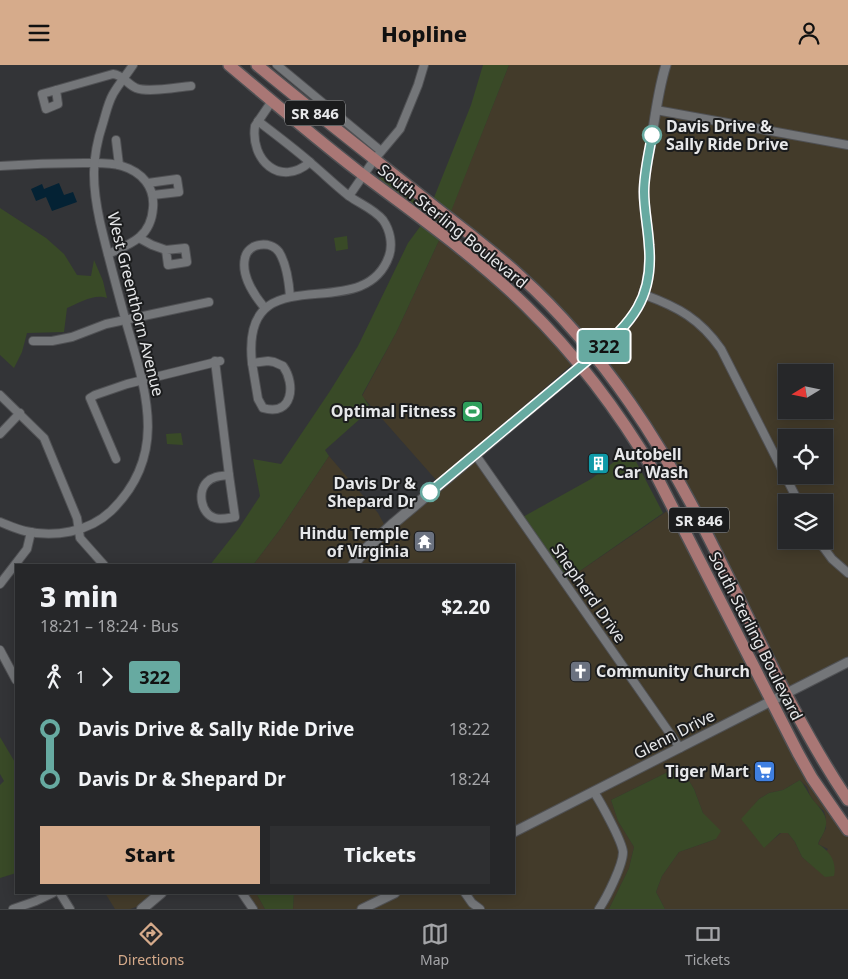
<!DOCTYPE html>
<html lang="en">
<head>
<meta charset="utf-8">
<style>
	:root { --surface:#262729; --page:#2e2f31; --text:#f1f3f6; --muted:#a4a5a8; --line:#424446; --accent:#d6ab8b }
	body { margin:0; font-family:"Noto Sans",sans-serif; background:var(--page); color:var(--text); height:100vh; display:flex; flex-direction:column; font-size:19px; white-space:nowrap }
	* { box-sizing:border-box; margin:0 }
	p { font-size:16px; color:var(--muted) }
	.icon { flex:none; width:28px; height:28px; fill:none; stroke:currentColor; stroke-width:2; stroke-linecap:round; stroke-linejoin:round }
	.map { position:relative; flex:1; overflow:hidden }
	.side { position:absolute; left:15px; top:499px; width:500px; height:330px; display:flex; flex-direction:column; background:var(--surface); border-radius:0px; box-shadow:0 2px 12px #0003,0 0 0 1px var(--line) }
	.side>* { flex:none }
	.badge { padding:0 10px; border-radius:4px; font-size:18px; line-height:32px }
	.needle { width:32px; rotate:260deg }
	.controls { position:absolute; left:778px; top:299px; display:grid; gap:10px }
	.controls a { display:grid; place-items:center; width:55px; height:55px; border-radius:0px; background:var(--surface); box-shadow:0 2px 12px #0003,0 0 0 1px var(--line); font-size:25px }
	.map>.badge { position:absolute; translate:-50% -50%; box-shadow:0 0 0 2px #fff }
	.legs { display:flex; align-items:center; gap:8px; height:55px; padding:0 25px; font-size:16px }
	.legs p { margin-inline-start:auto }
	.overview { display:flex; align-items:center; justify-content:space-between; height:85px; padding:0 25px }
	h1 { font-size:28px; font-weight:800; line-height:38px }
	.primary-button { display:flex; gap:10px; margin-top:auto; padding:10px 25px }
	.primary-button a { flex:1; height:58px; border-radius:0px; background:var(--accent); color:#111; font-size:20px; font-weight:800; line-height:58px; text-align:center }
	.primary-button a+a { background:var(--page); color:var(--text) }
	ul { padding:0 25px; list-style:none }
	li { display:flex; align-items:center; gap:18px; height:50px; font-size:19px }
	li i { display:grid; place-items:center; width:8px; height:100%; margin:0 6px; background:currentColor }
	li i::after { content:''; width:12px; height:12px; margin:-6px; border:4px solid; border-radius:50%; background:var(--surface) }
	li p { margin-inline-start:auto }
	li:first-child i { background:linear-gradient(#0000 50%,currentColor 0) }
	li:last-child i { background:linear-gradient(currentColor 50%,#0000 0) }
	header { display:flex; justify-content:space-between; align-items:center; height:65px; padding:0 25px; background:var(--accent); color:#111; font-size:22px; font-weight:800 }
	.menu { display:flex; justify-content:space-around; align-items:center; height:70px; border-top:1px solid var(--line); background:var(--surface); font-size:14px; color:var(--muted) }
	.menu a { display:grid; justify-items:center; gap:2px }
	.menu .on { color:var(--accent) }
	.map>svg:first-child { display:block }
	.commercial { fill:#433b2a; fill-rule:evenodd }
	.green { fill:#394a27 }
	.water { fill:#042234 }
	.lines { fill:none; stroke-linecap:round; stroke-linejoin:round }
	.minor-casing { stroke:#505154; stroke-width:10 }
	.tertiary-casing { stroke:#505154; stroke-width:11 }
	.secondary-casing { stroke:#505154; stroke-width:12 }
	.primary-casing { stroke:#505154; stroke-width:14 }
	.minor { stroke:#747679; stroke-width:8 }
	.tertiary { stroke:#747679; stroke-width:9 }
	.secondary { stroke:#747679; stroke-width:10 }
	.primary { stroke:#a97775; stroke-width:11 }
	.line-1-casing { stroke:#fff; stroke-width:11 }
	.line-1 { stroke:#67aaa1; stroke-width:8 }
	.stop-1-dot { fill:#fff; stroke:#67aaa1; stroke-width:2.5 }
	.labels { text-anchor:middle; dominant-baseline:central; stroke-width:4; stroke-linejoin:round; paint-order:stroke }
	.shield { fill:#1b1c1d; stroke:#aaabac; stroke-width:1 }
	.shield-label { font-size:15px; font-weight:bold; fill:#e7e8ea }
	.stop-label { font-size:16px; font-weight:bold; fill:#e7e8ea; stroke:#1b1c1d; text-anchor:start }
	.street-label { font-size:16px; fill:#e7e8ea; stroke:#1b1c1d }
	.poi-label { font-size:16px; font-weight:bold; fill:#e7e8ea; stroke:#1b1c1d; text-anchor:end }
</style>
</head>
<body>
<header><svg class="icon" aria-label="menu" viewBox="0 0 24 24"><path d="M4 6h16M4 12h16M4 18h16"/></svg>Hopline<svg class="icon" aria-label="person" viewBox="0 0 24 24"><circle cx="12" cy="8" r="4"/><path d="M4 21q1-7 8-7t8 7"/></svg></header>
<div class="map">
<svg width="848" height="844" viewBox="0 0 848 844">
	<rect width="100%" height="100%" fill="#333437"/>
	<!-- commercial -->
	<g class="commercial">
		<path d="M509,0H848V597L787,629L696,449L582,275L448,153ZM786,308H824V345H786ZM786,372H824V410H786ZM786,438H824V475H786Z"/>
		<path d="M442,169L576,296L437,416L362,331L396,268Z"/>
		<path d="M475,389L564,517L673,442L771,637L848,765V844H665L656,827L662,811L679,787L716,774L703,748L694,724L680,701L611,735L618,756L634,782L629,803L609,844H293L294,828H514V500H353ZM800,715L807,722L810,730L815,738L824,746L826,753V763L818,779L828,784L813,801L802,792L795,777L788,768H781L764,782L754,740L759,734L769,728L783,725Z"/>
		<path d="M329,391L378,448L384,459L364,480L349,500H253L281,463Z"/>
		<path d="M105,828H156L142,840L130,844H115Z"/>
		<path d="M242,828H256L265,844H253Z"/>
	</g>
	<!-- green -->
	<g class="green">
		<path d="M483,0H509L450,149L433,135L471,40Z"/>
		<path d="M380,111L386,112L424,142L433,145L429,155L380,116L379,113Z"/>
		<path d="M0,143L46,173L64,189L77,210L91,211L94,195L103,216L107,233C95,228 78,238 67,243L64,267L27,268L22,287L14,303L0,290Z"/>
		<path d="M439,150L464,169L457,177L435,160Z"/>
		<path d="M425,155L442,169L396,268L362,330L371,344L325,385L329,391L281,463L253,500H210L239,463L260,431L253,394L281,399L330,326L358,281L408,178Z"/>
		<path d="M347,171L348,184L336,186L334,173Z"/>
		<path d="M181,368L183,380L167,379L166,369Z"/>
		<path d="M630,385L663,448L564,517L521,453L591,414Z"/>
		<path d="M0,672L16,699V808L0,813V720L4,716L0,709Z"/>
		<path d="M680,701L694,724L703,748L721,766L716,774L679,787L662,811L656,827L665,844H609L629,803L634,782L618,756L611,735Z"/>
		<path d="M800,715C805,721 807,726 811,732C818,743 830,749 825,764C824,769 820,773 818,779C830,786 837,797 834,811L825,812L802,792L795,777L788,768H780L764,783L741,754L759,734L769,728L783,725Z"/>
		<path d="M256,828H294L293,844H265Z"/>
	</g>
	<!-- water -->
	<path class="water" d="M59,118L64,130L73,127L77,137L52,146L46,132L36,136L31,124L42,119L44,124Z"/>
	<g class="lines">
		<defs>
			<g id="minor">
				<path d="M277,0L381,86"/>
				<path d="M56,25L58,39L46,44L42,29L113,9C123,10 127,19 136,23C149,28 177,22 191,21"/>
				<path d="M272,36L255,61C250,95 280,123 310,97"/>
				<path d="M656,45L848,80"/>
				<path d="M116,75L119,100"/>
				<path d="M0,101C28,99 56,98 84,98C96,98 110,97 122,101C142,107 155,122 153,143C151,172 131,179 108,189"/>
				<path d="M148,118L177,114L179,127L153,130"/>
				<path d="M349,131L374,95L400,64L418,20L424,0"/>
				<path d="M139,173L152,180L166,185"/>
				<path d="M185,183L187,197L168,200L166,185Z"/>
				<path d="M645,230C678,242 700,254 721,284L799,438"/>
				<path d="M264,242C254,230 241,210 245,193C248,178 270,175 279,187C287,200 289,217 290,232"/>
				<path d="M33,276H52L72,272L106,259L209,237"/>
				<path d="M215,296L229,410"/>
				<path d="M268,296L274,297L283,301C296,319 293,352 263,343L258,334L252,298Z"/>
				<path d="M252,298C240,185 363,265 389,191C393,179 390,165 383,155C374,144 360,139 349,131C336,121 324,109 312,99C295,84 276,70 258,56"/>
				<path d="M0,330L44,373L77,453L80,473L104,500"/>
				<path d="M0,369L20,348"/>
				<path d="M475,389L680,683"/>
				<path d="M116,394L90,333L95,330L127,319L220,296"/>
				<path d="M229,410L235,452C228,453 221,455 215,453C201,449 197,427 207,417C213,411 221,411 229,410Z"/>
				<path d="M0,457C8,460 16,464 25,466C54,473 89,467 111,446C170,389 145,324 126,257C117,224 108,191 100,157C92,120 91,94 103,58C106,48 108,38 113,29C119,19 127,9 133,0"/>
				<path d="M818,475L832,494L848,508"/>
				<path d="M0,519L27,484L31,467"/>
				<path d="M0,585L16,615"/>
				<path d="M594,727C601,738 622,776 623,787C623,800 607,832 599,844"/>
				<path d="M60,828L70,844"/>
				<path d="M242,828L253,844"/>
				<path d="M465,828L472,838L480,844"/>
				<path d="M13,844L36,836L53,828"/>
			</g>
			<g id="tertiary">
				<path d="M594,290C633,257 653,234 649,180C648,162 644,145 644,127C644,111 648,94 651,78C655,52 658,25 666,0"/>
				<path d="M514,767L848,597"/>
				<path d="M362,844L395,828"/>
			</g>
			<g id="secondary">
				<path d="M353,500L367,483L394,458L594,290"/>
				<path d="M142,844L161,828"/>
			</g>
			<g id="primary">
				<path d="M229,0C272,36 314,72 358,106C415,149 474,190 526,241C576,290 619,347 655,408L798,688L812,713L848,765"/>
				<path d="M257,0C314,47 372,92 430,138C460,162 492,185 520,211C562,249 598,292 630,338C717,462 764,610 848,735"/>
			</g>
		</defs>
		<!-- minor casing -->
		<use href="#minor" class="minor-casing"/>
		<!-- tertiary casing -->
		<use href="#tertiary" class="tertiary-casing"/>
		<!-- secondary casing -->
		<use href="#secondary" class="secondary-casing"/>
		<!-- primary casing -->
		<use href="#primary" class="primary-casing"/>
		<!-- minor -->
		<use href="#minor" class="minor"/>
		<!-- tertiary -->
		<use href="#tertiary" class="tertiary"/>
		<!-- secondary -->
		<use href="#secondary" class="secondary"/>
		<!-- primary -->
		<use href="#primary" class="primary"/>
	</g>
	<g class="lines">
		<defs>
			<path id="line-1" d="M430,427L594,290C632,257 654,233 649,180C648,162 644,144 644,127C644,108 649,89 652,70"/>
		</defs>
		<!-- line-1 casing -->
		<use href="#line-1" class="line-1-casing"/>
		<!-- line-1 -->
		<use href="#line-1" class="line-1"/>
	</g>
	<!-- icons -->
	<defs>
		<symbol id="stadium-square" viewBox="-11 -11 22 22"><rect x="-9" y="-9" width="18" height="18" rx="4" fill="#2e9e5b" stroke="#1b1c1d"/><path d="M0-5a6.5 5 0 1 0 0 10a6.5 5 0 1 0 0-10ZM-3.5-1.8h7v3.6h-7Z" fill="#fff"/></symbol>
		<symbol id="building-square" viewBox="-11 -11 22 22"><rect x="-9" y="-9" width="18" height="18" rx="4" fill="#0f9aa8" stroke="#1b1c1d"/><path d="M-4-6H4V6H1V3H-1V6H-4ZM-2.5-4.3h1.7v1.8h-1.7ZM.8-4.3h1.7v1.8H.8ZM-2.5-1h1.7V.8h-1.7ZM.8-1h1.7V.8H.8Z" fill="#fff"/></symbol>
		<symbol id="temple-square" viewBox="-11 -11 22 22"><rect x="-9" y="-9" width="18" height="18" rx="4" fill="#6b7280" stroke="#1b1c1d"/><path d="M0-6L5-2H3V0L6.5 2.5H4V6H1.5V3h-3V6H-4V2.5H-6.5L-3 0V-2H-5Z" fill="#fff"/></symbol>
		<symbol id="church-square" viewBox="-11 -11 22 22"><rect x="-9" y="-9" width="18" height="18" rx="4" fill="#6b7280" stroke="#1b1c1d"/><path d="M-1.2-6h2.4v3.5h3.3v2.4h-3.3V6h-2.4V-.1h-3.3v-2.4h3.3Z" fill="#fff"/></symbol>
		<symbol id="supermarket-square" viewBox="-11 -11 22 22"><rect x="-9" y="-9" width="18" height="18" rx="4" fill="#3f7fe0" stroke="#1b1c1d"/><path d="M-6-5.5h2.5l.6 2H6L4.5 2H-2.5L-4.4-4H-6ZM-1.5 3.2a1.3 1.3 0 1 0 .1 0ZM3 3.2a1.3 1.3 0 1 0 .1 0Z" fill="#fff"/></symbol>
	</defs>
	<g fill-rule="evenodd">
		<use href="#stadium-square" x="460" y="334" width="25" height="25"/>
		<use href="#building-square" x="586" y="386" width="25" height="25"/>
		<use href="#temple-square" x="412" y="464" width="25" height="25"/>
		<use href="#church-square" x="568" y="594" width="25" height="25"/>
		<use href="#supermarket-square" x="752" y="694" width="25" height="25"/>
	</g>
	<!-- markers -->
	<g class="stop-1-dot">
		<circle cx="652" cy="70" r="9"/>
		<circle cx="430" cy="427" r="9"/>
	</g>
	<g class="labels">
		<!-- shield labels -->
		<g class="shield">
			<rect x="285" y="35.5" width="60" height="25" rx="4"/>
			<rect x="669" y="442.5" width="60" height="25" rx="4"/>
		</g>
		<g class="shield-label">
			<text x="315" y="48">SR 846</text>
			<text x="699" y="455">SR 846</text>
		</g>
		<!-- stop labels -->
		<g class="stop-label">
			<text x="666" y="61">Davis Drive &amp;<tspan x="666" dy="18">Sally Ride Drive</tspan></text>
			<text x="416" y="418" text-anchor="end">Davis Dr &amp;<tspan x="416" dy="18">Shepard Dr</tspan></text>
		</g>
		<!-- street labels -->
		<g class="street-label">
			<text transform="translate(453 161) rotate(39)">South Sterling Boulevard</text>
			<text transform="translate(136 239) rotate(76)">West Greenthorn Avenue</text>
			<text transform="translate(589 528) rotate(55)">Shepherd Drive</text>
			<text transform="translate(756 571) rotate(63)">South Sterling Boulevard</text>
			<text transform="translate(674 669) rotate(-27)">Glenn Drive</text>
		</g>
		<!-- poi labels -->
		<g class="poi-label">
			<text x="456" y="346">Optimal Fitness</text>
			<text x="614" y="389" text-anchor="start">Autobell<tspan x="614" dy="18">Car Wash</tspan></text>
			<text x="409" y="468">Hindu Temple<tspan x="409" dy="18">of Virginia</tspan></text>
			<text x="596" y="606" text-anchor="start">Community Church</text>
			<text x="749" y="706">Tiger Mart</text>
		</g>
	</g>
</svg>
<div class="controls">
<a><svg class="needle" viewBox="-14 -14 28 28"><path d="M0-13l5 13h-10z" fill="#e53935"/><path d="M0 13l5-13h-10z" fill="#a4a5a8"/></svg></a>
<a><svg class="icon" aria-label="locate" viewBox="0 0 24 24"><circle cx="12" cy="12" r="6"/><path d="M12 2v4M12 18v4M2 12h4M18 12h4"/></svg></a>
<a><svg class="icon" aria-label="layers" viewBox="0 0 24 24"><path d="M12 4l9 5-9 5-9-5zM3 14l9 5 9-5"/></svg></a>
</div>
<b class="badge" style="left:604px;top:281px;background:#67aaa1;color:#111">322</b>
<section class="side">
<div class="overview"><div><h1>3 min</h1><p>18:21 – 18:24 · Bus</p></div><b>$2.20</b></div>
<div class="legs"><svg class="icon" aria-label="walk" viewBox="0 0 24 24"><circle cx="13" cy="4" r="2"/><path d="M13 8l-2 6 4 7M11 14l-3 7M7 12l3-4h3l4 4"/></svg>1<svg class="icon" aria-label="forward" viewBox="0 0 24 24"><path d="M9 5l7 7-7 7"/></svg><b class="badge" style="background:#67aaa1;color:#111">322</b></div>
<ul>
<li><i style="color:#67aaa1"></i><b>Davis Drive &amp; Sally Ride Drive</b><p>18:22</p></li>
<li><i style="color:#67aaa1"></i><b>Davis Dr &amp; Shepard Dr</b><p>18:24</p></li>
</ul>
<div class="primary-button"><a>Start</a><a>Tickets</a></div>
</section>
</div>
<nav class="menu">
<a class="on"><svg class="icon" aria-label="directions" viewBox="0 0 24 24"><path d="M12 3l9 9-9 9-9-9zM9 14v-3h6M13 9l2 2-2 2"/></svg>Directions</a>
<a><svg class="icon" aria-label="map" viewBox="0 0 24 24"><path d="M3 6l6-2 6 2 6-2v14l-6 2-6-2-6 2zM9 4v14M15 6v14"/></svg>Map</a>
<a><svg class="icon" aria-label="tickets" viewBox="0 0 24 24"><path d="M3 7h18v10H3zM15 7v10"/></svg>Tickets</a>
</nav>
</body>
</html>
